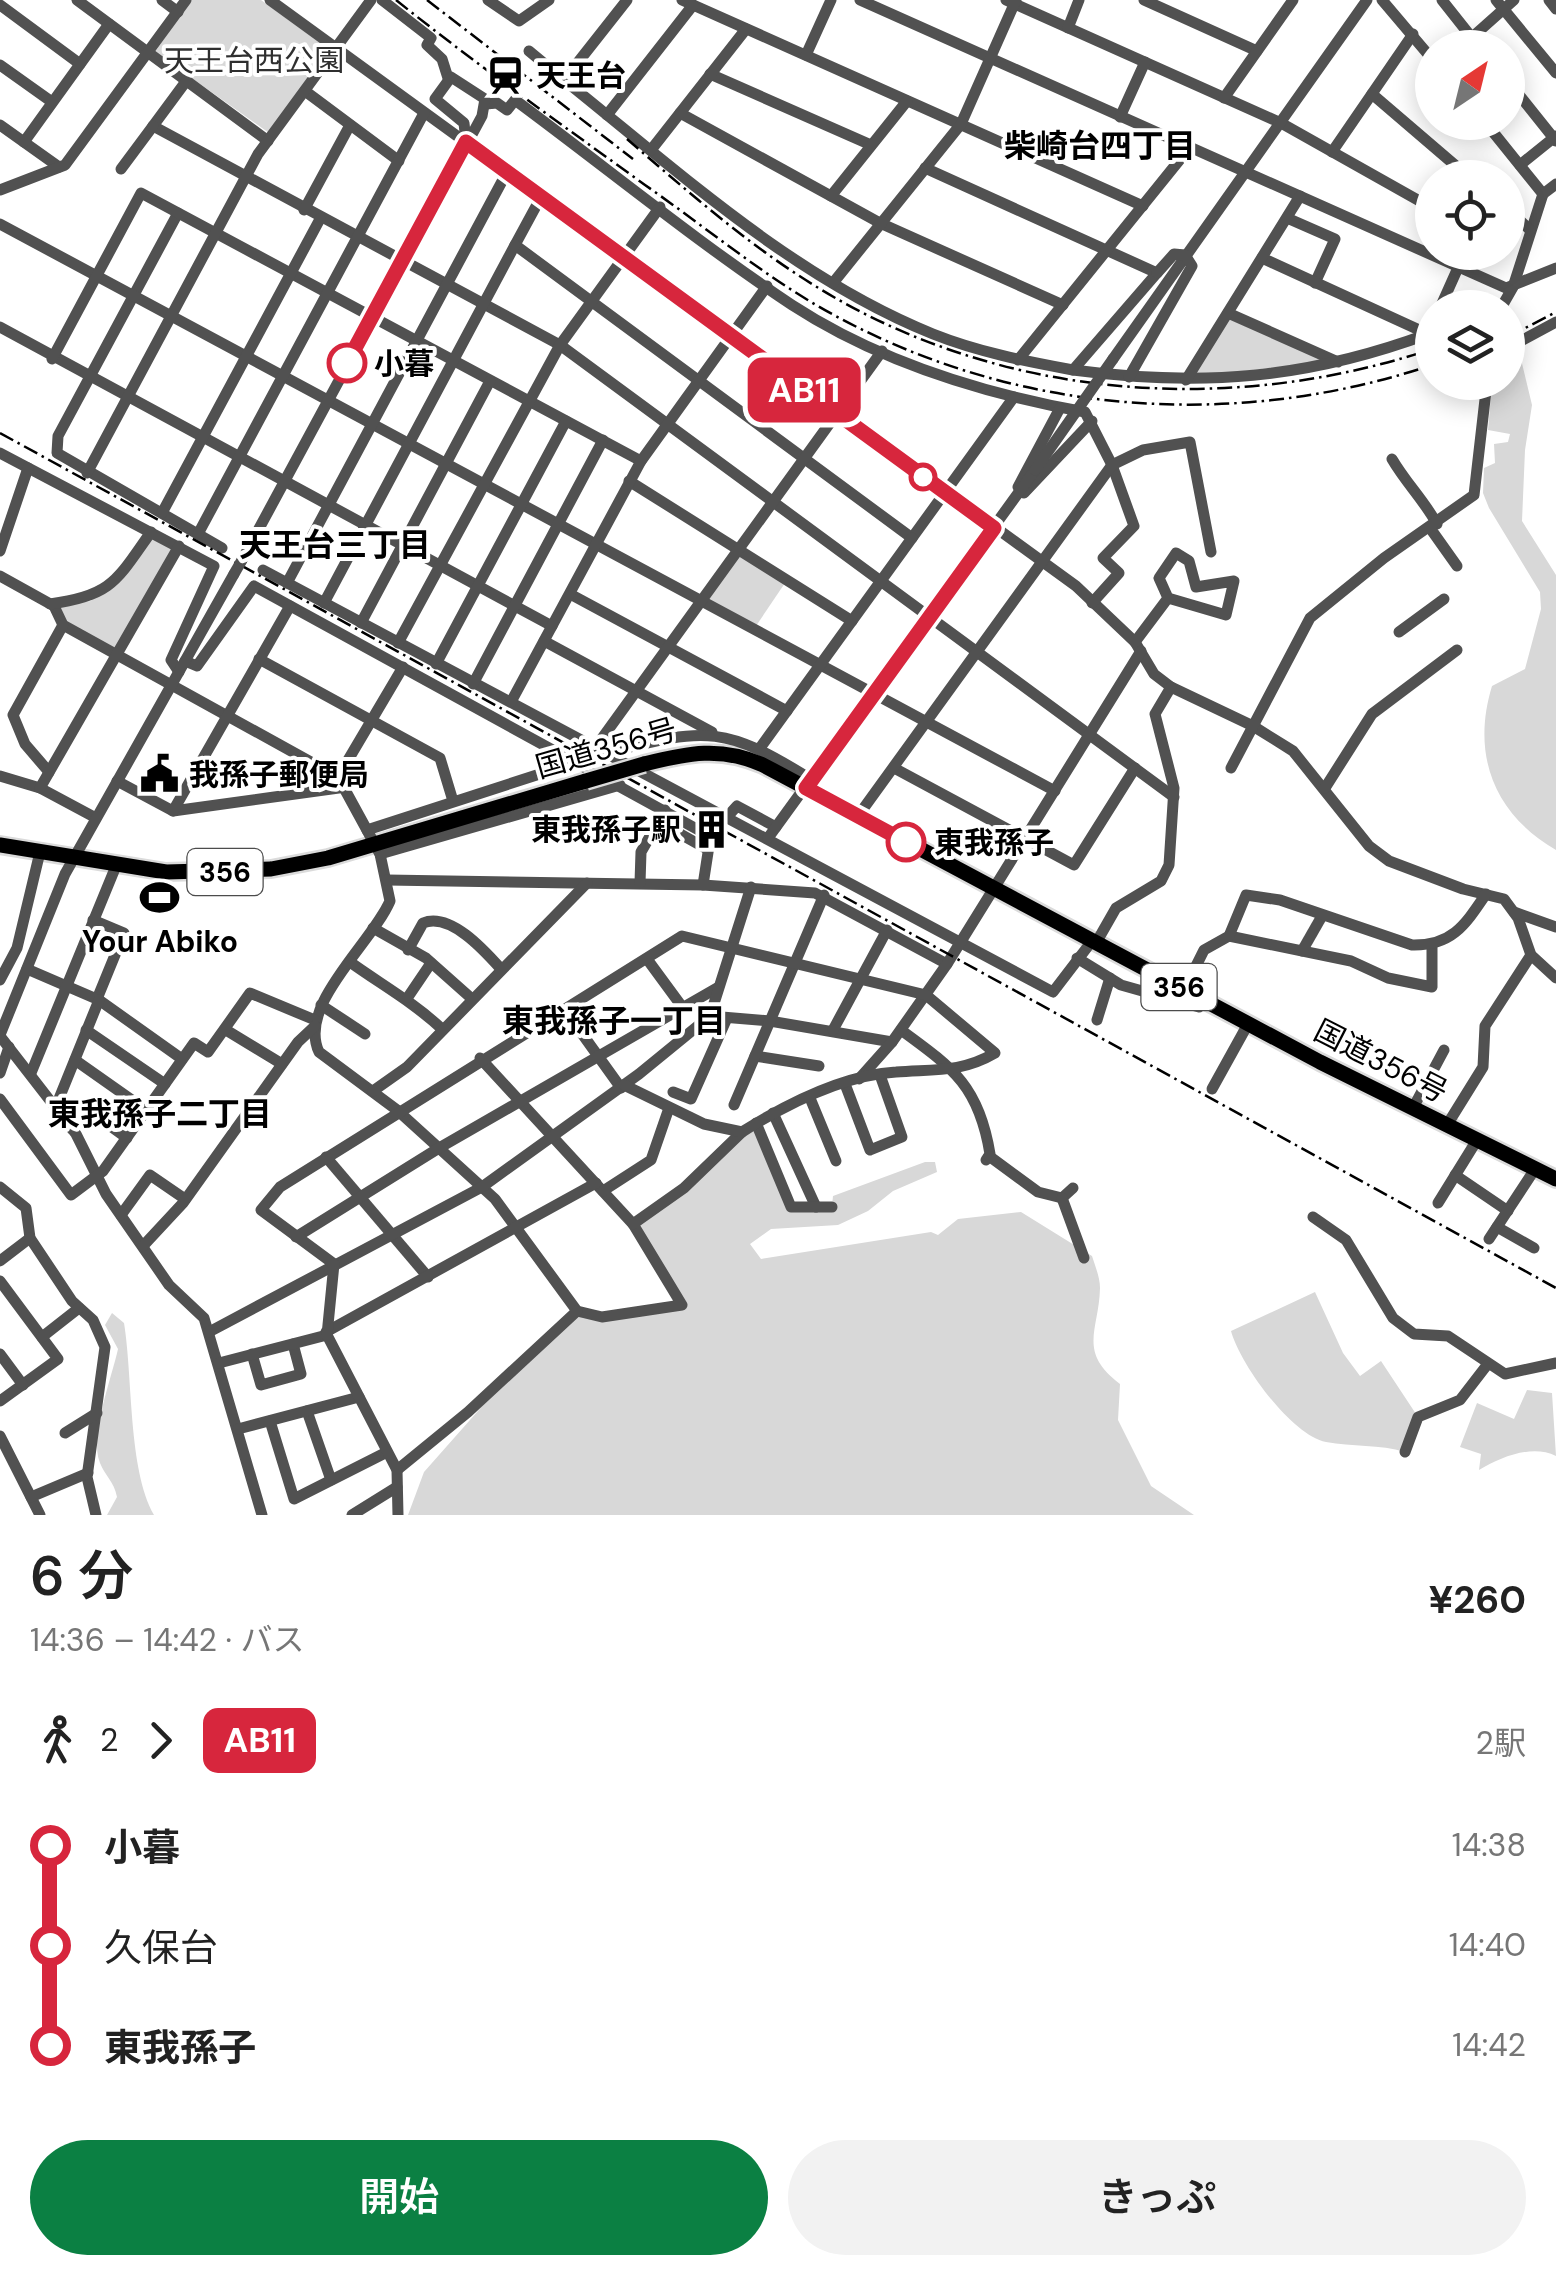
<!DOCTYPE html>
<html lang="ja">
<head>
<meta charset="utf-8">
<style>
	:root { --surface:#fff; --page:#f2f2f2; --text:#222; --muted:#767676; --accent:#0b8043 }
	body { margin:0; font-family:"DM Sans","Noto Sans JP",sans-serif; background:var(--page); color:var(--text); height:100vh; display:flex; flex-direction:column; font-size:38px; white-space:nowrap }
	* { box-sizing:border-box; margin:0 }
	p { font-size:32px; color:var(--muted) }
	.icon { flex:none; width:55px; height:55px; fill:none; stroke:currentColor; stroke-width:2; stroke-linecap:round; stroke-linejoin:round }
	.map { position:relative; height:1515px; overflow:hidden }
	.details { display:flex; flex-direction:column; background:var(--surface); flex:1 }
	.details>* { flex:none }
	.badge { padding:0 20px; border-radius:15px; font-size:35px; line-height:65px }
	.needle { width:65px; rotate:35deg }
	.buttons { position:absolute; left:1415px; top:30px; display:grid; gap:20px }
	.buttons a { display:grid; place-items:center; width:110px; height:110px; border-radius:50%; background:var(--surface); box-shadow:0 5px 25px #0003; font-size:50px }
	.map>.badge { position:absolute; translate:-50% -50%; box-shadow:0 0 0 5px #fff }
	.legs { display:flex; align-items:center; gap:15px; height:110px; padding:0 30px; font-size:32px }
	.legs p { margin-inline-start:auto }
	.head { display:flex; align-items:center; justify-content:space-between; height:170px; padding:0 30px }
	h1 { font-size:55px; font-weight:600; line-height:75px }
	.cta { display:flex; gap:20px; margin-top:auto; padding:20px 30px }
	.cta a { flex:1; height:115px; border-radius:60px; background:var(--accent); color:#fff; font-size:40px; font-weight:600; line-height:115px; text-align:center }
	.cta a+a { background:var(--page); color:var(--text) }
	ul { padding:0 30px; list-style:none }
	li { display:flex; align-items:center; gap:35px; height:100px; font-size:38px }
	li i { display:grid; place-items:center; width:15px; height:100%; margin:0 12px; background:currentColor }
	li i::after { content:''; width:25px; height:25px; margin:-12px; border:8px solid; border-radius:50%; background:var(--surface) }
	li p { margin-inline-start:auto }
	li:first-child i { background:linear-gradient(#0000 50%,currentColor 0) }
	li:last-child i { background:linear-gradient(currentColor 50%,#0000 0) }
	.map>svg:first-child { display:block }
	.green { fill:#d8d8d8 }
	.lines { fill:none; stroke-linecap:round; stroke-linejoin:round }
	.highway-casing { stroke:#dbdbdb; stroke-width:20 }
	.minor { stroke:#515151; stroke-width:11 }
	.highway { stroke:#000; stroke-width:15 }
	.rail { stroke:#000; stroke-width:2.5; stroke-dasharray:15 5 2.5 5; stroke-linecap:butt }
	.highway-bridge-casing { stroke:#dbdbdb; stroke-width:20; stroke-linecap:butt }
	.minor-bridge { stroke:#515151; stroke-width:11 }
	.highway-bridge { stroke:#000; stroke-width:15 }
	.line-1-casing { stroke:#fff; stroke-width:22 }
	.line-1 { stroke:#d7263d; stroke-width:15 }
	.stop-1-dot { fill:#fff; stroke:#d7263d; stroke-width:5 }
	.labels { text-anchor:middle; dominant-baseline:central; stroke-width:8; stroke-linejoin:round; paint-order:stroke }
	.shield { fill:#fff; stroke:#4c4c4c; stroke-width:2.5 }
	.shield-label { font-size:28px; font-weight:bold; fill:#000 }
	.park-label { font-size:30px; fill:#2f2f2f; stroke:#fff }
	.poi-label { font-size:30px; font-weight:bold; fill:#000; stroke:#fff; text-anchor:start }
	.stop-label { font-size:30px; font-weight:bold; fill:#000; stroke:#fff; text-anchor:start }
	.street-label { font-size:30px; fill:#000; stroke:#fff }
	.neighbourhood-label { font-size:32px; font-weight:bold; fill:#000; stroke:#fff }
</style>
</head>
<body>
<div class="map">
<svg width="1556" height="1515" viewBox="0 0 1556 1515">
	<rect width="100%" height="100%" fill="#fff"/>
	<!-- green -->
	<g class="green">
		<path d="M191,0H261L328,49L269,133L155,52Z"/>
		<path d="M1228,317L1322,358L1323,362L1191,377Z"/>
		<path d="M1519,351L1532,405L1525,450L1522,521L1556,575V850C1494,814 1471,755 1492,686L1525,669L1541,609L1540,592L1489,508L1483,493L1484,468L1495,463L1494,444L1508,442L1510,434L1488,430L1492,383L1508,382V355Z"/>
		<path d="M152,534L176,547L116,651L66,624L57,605L91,601Z"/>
		<path d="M740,554L785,583L756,626L707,599Z"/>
		<path d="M756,1123L791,1207L832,1206L833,1196L925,1162H935L937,1172L893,1191L868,1211L838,1225L771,1229L750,1244L761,1259L931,1232L938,1235L958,1219L1021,1212L1092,1256C1095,1266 1100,1277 1100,1288C1099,1331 1077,1351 1120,1384L1118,1420L1151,1486L1194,1515H408L424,1472L508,1377L577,1311L602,1317L682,1305L633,1224Z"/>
		<path d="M1315,1292L1343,1353L1360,1376L1381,1361L1418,1417L1405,1452C1380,1444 1352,1447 1326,1442C1291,1435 1240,1364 1231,1331Z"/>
		<path d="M112,1313L124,1323C133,1378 128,1469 154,1515H107L117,1497C114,1481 105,1476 100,1463C89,1436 112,1377 118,1349L105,1325Z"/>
		<path d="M1527,1390L1552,1393L1556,1456C1532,1444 1501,1457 1479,1470L1481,1454L1460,1447L1477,1403L1514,1419Z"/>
	</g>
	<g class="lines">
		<defs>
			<g id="highway">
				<path d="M644,764C688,753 721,746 763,765L1320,1062L1556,1179"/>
				<path d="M0,845L166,872L271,869L328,858L586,781"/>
			</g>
		</defs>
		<!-- highway casing -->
		<use href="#highway" class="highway-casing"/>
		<!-- minor -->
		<g class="minor">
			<path d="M77,0L268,141"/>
			<path d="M162,0L178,12"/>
			<path d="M270,0L1076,586L1135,642L1154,674L1171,687L1253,726L1293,751L1369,846L1389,861L1463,889L1504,899L1518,918L1531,955L1556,978"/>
			<path d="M382,0L431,38L427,45L442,59L448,78"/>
			<path d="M488,0L519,21L549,0"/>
			<path d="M682,0L1143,206"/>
			<path d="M860,0L1506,288L1556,268"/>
			<path d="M1006,0L1281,123L1432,208"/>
			<path d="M1144,0L1257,51"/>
			<path d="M1382,0L1432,59"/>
			<path d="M1442,0L1480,48"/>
			<path d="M1496,0L1556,73"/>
			<path d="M1549,0L1556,9"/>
			<path d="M0,5L80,64"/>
			<path d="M1068,28L1079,0"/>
			<path d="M1460,48L1514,0"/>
			<path d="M529,51L564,80L627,0"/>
			<path d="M806,55L831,0"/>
			<path d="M0,65L52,102"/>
			<path d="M710,74L871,145"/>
			<path d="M187,80L153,126L560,345L1174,797"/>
			<path d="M564,80C679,172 794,278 933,334C978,352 1025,361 1073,370L1157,273L925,168"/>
			<path d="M1508,81L1556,141"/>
			<path d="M305,91L399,161"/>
			<path d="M1372,94L1470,178"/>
			<path d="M1224,98L1293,0"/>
			<path d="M486,104L497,103L507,110L515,100C607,168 697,242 792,305C878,361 985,394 1085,412L1112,465L1134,526L1103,558L1119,573L1092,603"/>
			<path d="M680,113L880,223L1063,305"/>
			<path d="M607,115L693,5"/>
			<path d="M1120,117L1145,62"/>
			<path d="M1485,122L1543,194L1513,287L1501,308"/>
			<path d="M0,125L59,167"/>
			<path d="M24,142L109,24"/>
			<path d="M651,150L746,29"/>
			<path d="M1332,152L1413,34"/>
			<path d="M1520,165L1556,136"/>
			<path d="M121,169L153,126"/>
			<path d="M0,190L65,165L186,0"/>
			<path d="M1543,194L1556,184"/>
			<path d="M831,196L907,101"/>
			<path d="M541,197L515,245L912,538L1014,397"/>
			<path d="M1508,209L1530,230"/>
			<path d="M304,210L350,125"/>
			<path d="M178,213L58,436L57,453L222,548"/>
			<path d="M1287,218L1335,239L1315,283"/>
			<path d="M0,224L1055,791"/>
			<path d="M1262,258L1428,334"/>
			<path d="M833,283L961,124L1016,0"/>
			<path d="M1440,308L1465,252"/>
			<path d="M1228,313L1338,362"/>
			<path d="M0,327L552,626"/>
			<path d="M1508,348L1556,322"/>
			<path d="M52,359L141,193L641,461"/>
			<path d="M1113,359L1367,0"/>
			<path d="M1018,360L1190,147"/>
			<path d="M1073,370C1202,387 1306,379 1428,334L1432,325"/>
			<path d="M1129,377L1192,266L1185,255L1174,254L1157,273"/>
			<path d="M1186,380L1300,196"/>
			<path d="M0,453L214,566L171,660L179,672"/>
			<path d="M1392,459C1406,483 1423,499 1437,524"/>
			<path d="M87,473L258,154L371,0"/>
			<path d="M629,481L852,621"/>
			<path d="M1018,487L1060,408"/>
			<path d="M1024,493L1092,421"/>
			<path d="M162,513L320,219"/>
			<path d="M1430,528L1457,566"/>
			<path d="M198,534L424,113"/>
			<path d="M0,551L28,468"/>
			<path d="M242,560L482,116L485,99L451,77L435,99L464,123L466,142"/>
			<path d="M263,570L1053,992L1092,941"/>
			<path d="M0,576L54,606L63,625L338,777L380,854L390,901C372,943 297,1005 319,1052L397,1110L495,1199L577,1311L602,1317L682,1305L633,1224L480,1058"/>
			<path d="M287,583L507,172"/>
			<path d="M570,594L787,711"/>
			<path d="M324,603L515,245"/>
			<path d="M50,604C112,596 117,580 151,532"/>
			<path d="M361,623L490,381"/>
			<path d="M1399,632L1444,599"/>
			<path d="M544,641L712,732"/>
			<path d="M1135,642L1168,598L1226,615L1234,581L1196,587L1189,561L1176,553L1159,578L1168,598"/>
			<path d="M398,643L560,345L660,207"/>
			<path d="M259,659L440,758L453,801"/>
			<path d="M185,661L197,666L254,586L704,833L709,846L703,885"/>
			<path d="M436,664L566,421"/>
			<path d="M473,684L603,440"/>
			<path d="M511,702L641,461L767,286"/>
			<path d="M595,748L882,351"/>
			<path d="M760,748L912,538"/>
			<path d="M610,752C707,727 726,726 812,780"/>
			<path d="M894,768L1074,865L1135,768"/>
			<path d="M1231,768L1310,618L1384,558L1474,495L1487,382"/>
			<path d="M49,772L25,744L13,715L63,625"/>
			<path d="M0,776L40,788L96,818"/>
			<path d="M338,777L403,667"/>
			<path d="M117,781L173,811L346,787"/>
			<path d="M40,788L179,546"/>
			<path d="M1325,788L1372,714L1457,650"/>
			<path d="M173,811L290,606"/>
			<path d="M858,816L1112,465L1143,450L1190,442L1211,552"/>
			<path d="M727,817L737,806L776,827"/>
			<path d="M659,822L707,849"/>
			<path d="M367,830L577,762"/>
			<path d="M768,838L1035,470"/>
			<path d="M380,854L620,785"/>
			<path d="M387,880L703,885L815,893L947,964"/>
			<path d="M640,883L641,852L665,810"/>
			<path d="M1514,912L1556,927"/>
			<path d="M93,920L124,933L97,999"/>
			<path d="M373,928L426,958L471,998"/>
			<path d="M1229,936L1351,961L1388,978L1432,987V945"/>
			<path d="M1096,943L1116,908L1161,881L1169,865L1174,788L1155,714L1171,687"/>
			<path d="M408,950L423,923C450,912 484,950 501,969"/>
			<path d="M1302,951L1322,916"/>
			<path d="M1077,958L1121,985L1199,1007L1205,1001"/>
			<path d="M647,959L683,1008"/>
			<path d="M350,962C382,985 413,1002 442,1029"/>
			<path d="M27,969L99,1000L182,1059"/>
			<path d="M0,980L17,948L40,852"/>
			<path d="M1184,990L1204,950L1229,936L1246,895L1280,900L1412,945C1452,946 1465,925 1486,894"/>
			<path d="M408,997L431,963"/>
			<path d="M321,1005L365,1034"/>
			<path d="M565,1010L621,1088"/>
			<path d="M710,1016L770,1021L892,1042"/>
			<path d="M1097,1020L1110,978"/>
			<path d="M86,1030L165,1084"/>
			<path d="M226,1030L282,1064"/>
			<path d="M833,1030L887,930"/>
			<path d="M901,1030C953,1068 979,1086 990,1154L986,1160"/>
			<path d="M0,1035L65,874L234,574"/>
			<path d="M0,1036L76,1134L106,1194L169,1285L204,1318L262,1515"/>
			<path d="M755,1056L819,1066"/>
			<path d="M75,1060L146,1110"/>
			<path d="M0,1073L9,1047"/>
			<path d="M31,1073L116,866"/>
			<path d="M859,1079L892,1042L947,964L1141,651"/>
			<path d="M845,1084L870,1150L902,1137L880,1075"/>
			<path d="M1212,1089L1248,1024"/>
			<path d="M373,1091L407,1067L587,883"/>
			<path d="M673,1092L691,1099L727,1018"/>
			<path d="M810,1098L836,1161"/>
			<path d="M0,1099L71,1195L103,1171L194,1043L208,1052L250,993L315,1020"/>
			<path d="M734,1105L824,895"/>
			<path d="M56,1106L99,1000"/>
			<path d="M1413,1108L1444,1050"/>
			<path d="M773,1113L816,1207"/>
			<path d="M756,1123L791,1207H832"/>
			<path d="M1447,1125L1483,1067L1485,1026L1531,955"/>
			<path d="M72,1129L87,1109L127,1138"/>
			<path d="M989,1156L1038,1192L1062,1198L1073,1188"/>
			<path d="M326,1157L428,1277"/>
			<path d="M1455,1175L1508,1211"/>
			<path d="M0,1187L26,1208L30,1238L72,1301L93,1320L105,1347L87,1477L96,1515"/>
			<path d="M603,1191L651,1160L669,1108"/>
			<path d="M1062,1198L1084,1258"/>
			<path d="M1438,1203L1477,1140"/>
			<path d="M121,1215L150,1175L185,1199"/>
			<path d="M1313,1217L1346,1240L1393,1318L1414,1334L1448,1336L1505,1374L1556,1363"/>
			<path d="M633,1224L684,1188L742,1132"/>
			<path d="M1497,1227L1534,1248"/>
			<path d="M296,1237L439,1148L717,988"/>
			<path d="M1489,1239L1535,1169"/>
			<path d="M143,1246L183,1203L298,1042L315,1026"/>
			<path d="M0,1261L30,1238"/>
			<path d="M0,1281L58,1359L0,1401"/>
			<path d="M209,1332L482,1187L639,1074L710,1016L751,887"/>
			<path d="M326,1332L596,1183"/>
			<path d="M42,1337L79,1308"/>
			<path d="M0,1354L23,1385"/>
			<path d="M252,1354L261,1385L301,1374L293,1344"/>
			<path d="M219,1363L327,1335"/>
			<path d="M307,1411L331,1480"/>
			<path d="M270,1421L294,1499L387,1452"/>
			<path d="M238,1429L359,1397"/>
			<path d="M65,1433L97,1413"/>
			<path d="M0,1436L40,1515"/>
			<path d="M1405,1452L1418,1417L1460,1400L1487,1365"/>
			<path d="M397,1470L468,1412L577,1311"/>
			<path d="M31,1497L88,1473"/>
			<path d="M352,1515L397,1487"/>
			<path d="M398,1515L397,1470L327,1335L334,1264L261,1210L280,1187L682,936L926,995L995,1053C961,1073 933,1069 896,1072C844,1075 785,1105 742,1132L704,1124L624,1085"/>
		</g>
		<!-- highway -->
		<use href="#highway" class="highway"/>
		<!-- rail -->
		<g class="rail">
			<path d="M396,0C477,65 561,124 645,185C707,228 766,278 832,314C1016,415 1234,431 1432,365"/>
			<path d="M427,0L633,159"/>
			<path d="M627,139C686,190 746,243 812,284C997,400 1228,417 1432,349"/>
			<path d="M1508,337L1556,312"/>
			<path d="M0,433L1556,1288"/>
		</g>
		<defs>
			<path id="highway-bridge" d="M586,781L644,764"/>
		</defs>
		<!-- highway-bridge casing -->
		<use href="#highway-bridge" class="highway-bridge-casing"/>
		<!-- minor-bridge -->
		<g class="minor-bridge">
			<path d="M1035,470L1113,359"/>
			<path d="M234,574L242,560"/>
		</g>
		<!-- highway-bridge -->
		<use href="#highway-bridge" class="highway-bridge"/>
	</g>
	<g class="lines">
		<defs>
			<path id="line-1" d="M347,363L466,142L994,528L806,788L906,842"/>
		</defs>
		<!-- line-1 casing -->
		<use href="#line-1" class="line-1-casing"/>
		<!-- line-1 -->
		<use href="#line-1" class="line-1"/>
	</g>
	<!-- icons -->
	<defs>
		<symbol id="station-bare" viewBox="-9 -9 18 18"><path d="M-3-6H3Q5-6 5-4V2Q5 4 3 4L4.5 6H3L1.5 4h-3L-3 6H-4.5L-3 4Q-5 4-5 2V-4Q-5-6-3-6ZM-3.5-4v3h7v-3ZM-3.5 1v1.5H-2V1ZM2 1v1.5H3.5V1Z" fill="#000" stroke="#fff" stroke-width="2.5" paint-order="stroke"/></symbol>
		<symbol id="civic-bare" viewBox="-9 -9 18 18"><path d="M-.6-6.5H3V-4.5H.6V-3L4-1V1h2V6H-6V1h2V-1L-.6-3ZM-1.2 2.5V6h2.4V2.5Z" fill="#000" stroke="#fff" stroke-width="2.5" paint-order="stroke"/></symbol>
		<symbol id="building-bare" viewBox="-9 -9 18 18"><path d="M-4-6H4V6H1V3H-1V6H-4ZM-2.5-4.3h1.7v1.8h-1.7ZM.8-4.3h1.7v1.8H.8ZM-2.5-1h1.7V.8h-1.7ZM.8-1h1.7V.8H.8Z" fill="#000" stroke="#fff" stroke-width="2.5" paint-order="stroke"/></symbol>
		<symbol id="stadium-bare" viewBox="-9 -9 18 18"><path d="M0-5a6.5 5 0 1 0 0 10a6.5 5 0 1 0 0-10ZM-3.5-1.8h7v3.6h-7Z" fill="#000" stroke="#fff" stroke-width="2.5" paint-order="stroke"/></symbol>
	</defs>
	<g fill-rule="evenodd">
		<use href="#station-bare" x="478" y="48" width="55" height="55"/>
		<use href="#civic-bare" x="132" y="746" width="55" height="55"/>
		<use href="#building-bare" x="684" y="802" width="55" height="55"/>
		<use href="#stadium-bare" x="132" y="870" width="55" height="55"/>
	</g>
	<!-- markers -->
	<g class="stop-1-dot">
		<circle cx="347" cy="363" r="18"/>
		<circle cx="923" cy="477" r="12"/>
		<circle cx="906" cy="842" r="18"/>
	</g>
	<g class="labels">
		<!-- shield labels -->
		<g class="shield">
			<rect x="187.5" y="849" width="75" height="46" rx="8"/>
			<rect x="1141.5" y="964" width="75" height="46" rx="8"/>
		</g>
		<g class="shield-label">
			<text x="225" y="872">356</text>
			<text x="1179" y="987">356</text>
		</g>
		<!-- park labels -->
		<g class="park-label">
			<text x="254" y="60">天王台西公園</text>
		</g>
		<!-- poi labels -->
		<g class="poi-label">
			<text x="536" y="75">天王台</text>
			<text x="189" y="774">我孫子郵便局</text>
			<text x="681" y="829" text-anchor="end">東我孫子駅</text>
			<text x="160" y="941" text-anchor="middle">Your Abiko</text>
		</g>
		<!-- stop labels -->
		<g class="stop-label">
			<text x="374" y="363">小暮</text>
			<text x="934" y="842">東我孫子</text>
		</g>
		<!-- street labels -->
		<g class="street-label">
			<text transform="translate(606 748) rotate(-16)">国道356号</text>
			<text transform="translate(1381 1061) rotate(27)">国道356号</text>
		</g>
		<!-- neighbourhood labels -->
		<g class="neighbourhood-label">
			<text x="1100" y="146">柴崎台四丁目</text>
			<text x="335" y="545">天王台三丁目</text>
			<text x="614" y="1021">東我孫子一丁目</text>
			<text x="160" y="1114">東我孫子二丁目</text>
		</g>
	</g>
</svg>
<div class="buttons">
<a><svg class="needle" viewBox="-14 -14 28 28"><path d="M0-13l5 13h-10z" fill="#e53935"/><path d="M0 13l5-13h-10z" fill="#767676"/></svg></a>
<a><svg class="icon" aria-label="locate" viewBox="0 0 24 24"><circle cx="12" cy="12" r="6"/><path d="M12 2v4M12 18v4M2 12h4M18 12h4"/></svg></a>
<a><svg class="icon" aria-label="layers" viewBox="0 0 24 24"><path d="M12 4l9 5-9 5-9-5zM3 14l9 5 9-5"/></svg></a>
</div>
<b class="badge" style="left:804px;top:390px;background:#d7263d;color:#fff">AB11</b>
</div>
<section class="details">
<div class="head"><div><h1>6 分</h1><p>14:36 – 14:42 · バス</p></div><b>¥260</b></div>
<div class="legs"><svg class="icon" aria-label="walk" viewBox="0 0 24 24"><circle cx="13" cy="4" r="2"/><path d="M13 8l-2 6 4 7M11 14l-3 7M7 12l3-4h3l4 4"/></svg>2<svg class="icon" aria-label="forward" viewBox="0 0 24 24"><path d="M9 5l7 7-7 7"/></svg><b class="badge" style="background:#d7263d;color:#fff">AB11</b><p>2駅</p></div>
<ul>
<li><i style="color:#d7263d"></i><b>小暮</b><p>14:38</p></li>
<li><i style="color:#d7263d"></i><span>久保台</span><p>14:40</p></li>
<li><i style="color:#d7263d"></i><b>東我孫子</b><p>14:42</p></li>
</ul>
<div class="cta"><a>開始</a><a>きっぷ</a></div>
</section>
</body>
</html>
